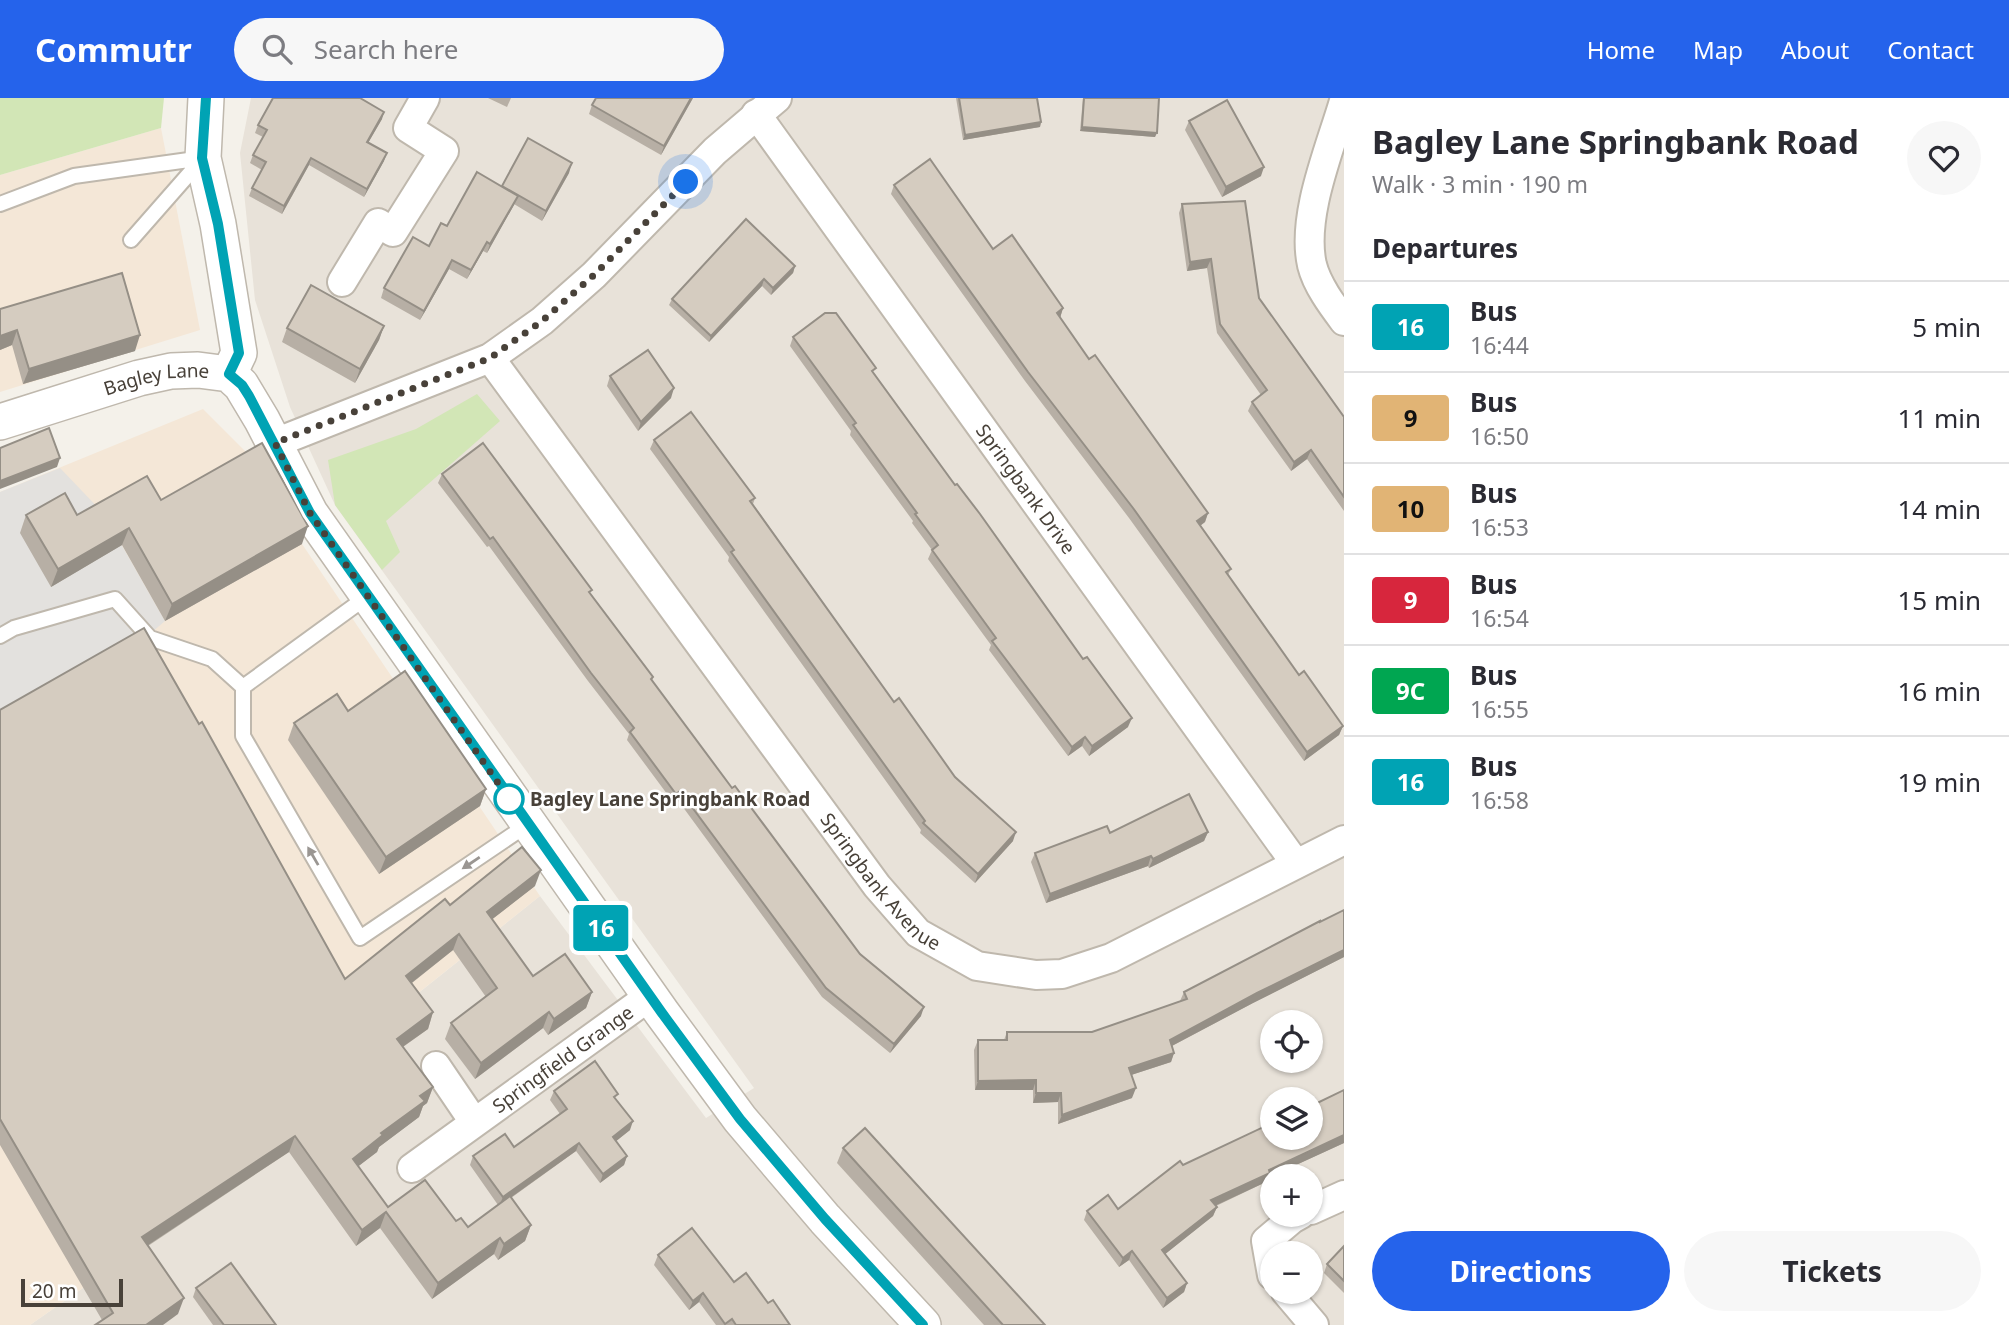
<!DOCTYPE html>
<html lang="en">
<head>
<meta charset="utf-8">
<style>
	:root { --surface:#fff; --page:#f7f7f7; --text:#2b2b33; --muted:#7c7c81; --line:#e1e1e2; --accent:#2563eb }
	body { margin:0; font-family:"Noto Sans",sans-serif; background:var(--page); color:var(--text); height:100vh; display:flex; flex-direction:column; font-size:26px; white-space:nowrap }
	* { box-sizing:border-box; margin:0 }
	p { font-size:23px; color:var(--muted) }
	.icon { flex:none; width:38px; height:38px; fill:none; stroke:currentColor; stroke-width:2; stroke-linecap:round; stroke-linejoin:round }
	.map { position:relative; flex:1; overflow:hidden }
	.sheet { display:flex; flex-direction:column; background:var(--surface); width:665px }
	.sheet>* { flex:none }
	.badge { padding:0 14px; border-radius:5px; font-size:24px; line-height:46px }
	.fabs { position:absolute; left:1260px; top:912px; display:grid; gap:14px }
	.fabs a { display:grid; place-items:center; width:63px; height:63px; border-radius:50%; background:var(--surface); box-shadow:0 2px 5px #0004; font-size:35px }
	.scale { position:absolute; left:21px; bottom:18px; width:102px; box-sizing:border-box; padding-left:7px; border:4px solid #484139; border-top:0; font-size:19px; line-height:24px; white-space:nowrap; color:#484139; -webkit-text-stroke:5px #fff; paint-order:stroke }
	.you { position:absolute; width:35px; height:35px; margin:-18px; border:5px solid #fff; border-radius:50%; background:#1a73e8; box-shadow:0 0 0 10px #1a73e833 }
	.map>.badge { position:absolute; translate:-50% -50%; box-shadow:0 0 0 4px #fff }
	h2 { padding:0 28px; font-size:26px; line-height:63px }
	.round { display:grid; place-items:center; flex:none; width:74px; height:74px; border-radius:37px; background:var(--page) }
	.overview { display:flex; align-items:center; justify-content:space-between; height:119px; padding:0 28px }
	h1 { font-size:33px; font-weight:700; line-height:52px }
	.button { display:flex; gap:14px; margin-top:auto; padding:14px 28px }
	.button a { flex:1; height:80px; border-radius:42px; background:var(--accent); color:#fff; font-size:28px; font-weight:700; line-height:80px; text-align:center }
	.button a+a { background:var(--page); color:var(--text) }
	ul { padding:0; list-style:none }
	li { display:flex; align-items:center; gap:21px; height:91px; padding:0 28px; border-top:2px solid var(--line) }
	li div { flex:1 }
	li b { display:block; font-size:26px }
	li em { font-style:normal }
	li .badge { min-width:77px; font-weight:700; text-align:center }
	header { display:flex; align-items:center; gap:42px; box-sizing:border-box; height:98px; padding:0 35px; background:var(--accent); color:#fff }
	header strong { font-size:33px }
	nav { display:flex; gap:38px; margin-inline-start:auto; font-size:24px }
	.search { width:490px; height:63px; background:var(--page); display:flex; align-items:center; gap:18px; box-sizing:border-box; padding:0 24px; border-radius:38px; color:var(--muted); font-size:26px }
	main { display:flex; flex:1; min-height:0 }
	.map>svg:first-child { display:block }
	.residential { fill:#e8e2d9; fill-rule:evenodd }
	.commercial { fill:#f4e7d7 }
	.green { fill:#d2e6b6 }
	.parking { fill:#e3e1de }
	.lines { fill:none; stroke-linecap:round; stroke-linejoin:round }
	.service-casing { stroke:#bfb8ad; stroke-width:18 }
	.minor-casing { stroke:#bfb8ad; stroke-width:32 }
	.tertiary-casing { stroke:#bfb8ad; stroke-width:38 }
	.service { stroke:#fff; stroke-width:14 }
	.minor { stroke:#fff; stroke-width:28 }
	.tertiary { stroke:#fff; stroke-width:35 }
	.wall { fill:#b7afa5 }
	.shaded-wall { fill:#958f86 }
	.building { fill:#d5ccc0; stroke:#958f86; stroke-width:2 }
	.oneway { fill:#9a9692 }
	.line-casing { stroke:#fff; stroke-width:16 }
	.line { stroke:#00a3b4; stroke-width:10 }
	.walk { stroke:#484139; stroke-width:7; stroke-dasharray:0 12.6 }
	.stop-dot { fill:#fff; stroke:#00a3b4; stroke-width:3.5 }
	.labels { text-anchor:middle; dominant-baseline:central; stroke-width:5; stroke-linejoin:round; paint-order:stroke }
	.street-label { font-size:19px; fill:#484139; stroke:#fff }
	.stop-label { font-size:19px; font-weight:bold; fill:#484139; stroke:#fff; text-anchor:start }
</style>
</head>
<body>
<header>
<strong>Commutr</strong>
<div class="search"><svg class="icon" aria-label="search" viewBox="0 0 24 24"><circle cx="10" cy="10" r="6"/><path d="M15 15l6 6"/></svg>Search here</div>
<nav><a>Home</a><a>Map</a><a>About</a><a>Contact</a></nav>
</header>
<main>
<div class="map">
<svg width="1344" height="1227" viewBox="0 0 1344 1227">
	<rect width="100%" height="100%" fill="#f4f1ea"/>
	<!-- residential -->
	<path class="residential" d="M251,0H1344V1227H30L83,1190L254,1026L540,798L706,1020L754,990L335,407L290,309L255,202L240,55ZM1272,924H1311V962H1272ZM1272,1001H1311V1040H1272ZM1272,1078H1311V1116H1272ZM1272,1155H1311V1194H1272Z"/>
	<!-- commercial -->
	<g class="commercial">
		<path d="M161,30L200,232L0,294V77Z"/>
		<path d="M203,311L255,363L302,446L540,798L363,939L83,1190L30,1227H0V394Z"/>
	</g>
	<!-- green -->
	<g class="green">
		<path d="M0,0H164L161,30L0,77Z"/>
		<path d="M477,296L500,323L386,423L400,454L382,472L335,407L328,362L416,331Z"/>
	</g>
	<!-- parking -->
	<path class="parking" d="M60,370L104,416L165,523L138,546L0,625V394Z"/>
	<g class="lines">
		<defs>
			<g id="service">
				<path d="M0,106L74,78L203,60L131,142"/>
				<path d="M0,538L14,530L115,501L150,540L212,561L243,589V638L360,840L527,727"/>
				<path d="M243,589L368,498"/>
			</g>
			<g id="minor">
				<path d="M1344,3C1330,51 1301,118 1312,167C1317,187 1332,207 1344,223"/>
				<path id="s1" d="M756,16L1296,766"/>
				<path d="M342,184L378,125L393,134L444,53L408,30L425,0"/>
				<path id="s2" d="M490,260L877,788L918,835L977,868L1036,877L1062,876L1111,860L1344,742"/>
				<path d="M275,345L490,260L542,223L594,177L715,53L777,0"/>
				<path d="M436,968L474,1024"/>
				<path id="s3" d="M412,1070L650,898"/>
				<path d="M1311,1112L1344,1097"/>
				<path d="M1272,1177L1266,1143L1292,1121L1301,1116"/>
				<path d="M1286,1194L1314,1227"/>
			</g>
			<g id="tertiary">
				<path d="M206,0L203,60L218,126L239,255L229,276"/>
				<path id="s4" d="M0,324L139,280L171,273L198,272L229,276L241,287L262,322L310,415L662,915L740,1021L825,1121L923,1227"/>
			</g>
		</defs>
		<!-- service casing -->
		<use href="#service" class="service-casing"/>
		<!-- minor casing -->
		<use href="#minor" class="minor-casing"/>
		<!-- tertiary casing -->
		<use href="#tertiary" class="tertiary-casing"/>
		<!-- service -->
		<use href="#service" class="service"/>
		<!-- minor -->
		<use href="#minor" class="minor"/>
		<!-- tertiary -->
		<use href="#tertiary" class="tertiary"/>
	</g>
	<!-- wall -->
	<g class="wall">
		<path d="M488,0H511L507,9Z"/>
		<path d="M693,0L661,57L589,16L592,7Z"/>
		<path d="M956,0H1037L1041,24L1040,29L963,42Z"/>
		<path d="M1083,0H1159L1155,39L1080,33Z"/>
		<path d="M382,21L368,45L384,63L364,99L309,67L282,116L249,98L252,90L262,72L250,65L253,57L263,39L255,35L258,27Z"/>
		<path d="M1189,23L1261,78L1222,99L1185,32Z"/>
		<path d="M569,75L542,123L514,106L487,155L483,153L467,181L449,171L420,222L381,200L384,190L429,148L447,128L501,88Z"/>
		<path d="M894,87L993,151L1063,210L1060,220L1089,261L1208,415L1205,424L1200,428L1231,471L1228,477L1299,577L1343,628L1339,637L1304,663L1129,420L1025,283L891,96Z"/>
		<path d="M1182,106L1259,200L1344,319V413L1307,361L1291,373L1248,313L1252,304L1261,297L1217,235L1207,170L1187,173L1179,115Z"/>
		<path d="M795,168L793,175L771,197L762,188L709,244L669,207L672,201Z"/>
		<path d="M0,211L135,253L23,286L12,247L0,252Z"/>
		<path d="M384,228L379,242L355,285L282,244L287,230Z"/>
		<path d="M793,239L874,275L1128,629L1089,658L1082,648L1068,658L989,552L991,547L928,461L932,452L912,425L913,423L850,337L851,333L790,248Z"/>
		<path d="M610,278L671,300L638,333L607,288Z"/>
		<path d="M654,342L755,400L753,406L894,604L955,679L1013,743L975,785L920,735L921,732L728,463L729,459L650,351Z"/>
		<path d="M442,376L591,496L653,579L652,583L732,690L860,856L921,918L890,955L822,899L677,701L673,704L627,642L629,636L588,583L489,448L487,449L438,385Z"/>
		<path d="M161,402L302,446L165,523L122,447L51,489L20,435L26,417H77Z"/>
		<path d="M0,612L345,881L450,807L535,788L492,821L533,878L592,894L586,910L548,937L543,930L475,981L445,941L451,925L486,899L453,852L412,885L433,914L428,931L403,949L433,989L427,1005L423,1008L419,1019L379,1049L377,1054L358,1068L388,1109L456,1123L468,1129L498,1107L470,1067L473,1058L514,1049L560,1016L550,1002L554,993L616,1001L630,1032L616,1043L627,1058L624,1067L600,1085L576,1053L511,1100L531,1127L525,1143L498,1162L494,1156L432,1201L380,1130L356,1148L289,1054L148,1148L178,1216L102,1222L0,1047Z"/>
		<path d="M348,613L486,691L480,708L379,776L288,642L294,625Z"/>
		<path d="M1208,734L1204,743L1149,770L1148,768L1046,805L1031,764L1035,755L1110,735Z"/>
		<path d="M1344,812V859L1253,905L1172,948L1174,955L1171,964L1131,977L1132,1000L1058,1026V1004L1033,1005V992H975L974,952L978,942H1004L1007,934H1092L1180,903L1184,894Z"/>
		<path d="M1344,992V1045L1272,1078L1268,1080L1266,1084L1216,1108L1217,1109L1213,1118L1165,1156L1187,1185L1184,1194L1163,1210L1129,1162L1119,1169L1084,1122L1087,1113L1118,1111L1183,1067Z"/>
		<path d="M843,1050L1045,1227H984L837,1065Z"/>
		<path d="M1344,1148V1195L1324,1175L1327,1166Z"/>
		<path d="M658,1157L734,1184L768,1205L790,1227H716L699,1204L689,1212L654,1167Z"/>
		<path d="M196,1190L276,1227H213L193,1199Z"/>
	</g>
	<!-- shaded-wall -->
	<g class="shaded-wall">
		<path d="M691,0H693L661,57L664,48Z"/>
		<path d="M384,14L382,21L364,52L367,44Z"/>
		<path d="M1041,24L1040,29L963,42L965,37Z"/>
		<path d="M1082,29L1157,35L1155,39L1080,33Z"/>
		<path d="M387,55L384,63L364,99L367,91Z"/>
		<path d="M311,60L309,67L282,116L284,108Z"/>
		<path d="M572,65L569,75L542,123L546,113Z"/>
		<path d="M1264,69L1261,78L1222,99L1226,89Z"/>
		<path d="M518,98L514,107L487,155L490,146Z"/>
		<path d="M487,144L483,153L467,181L471,172Z"/>
		<path d="M1211,161L1207,170L1187,173L1190,164Z"/>
		<path d="M452,162L449,171L420,222L424,213Z"/>
		<path d="M795,168L793,175L771,197L773,190Z"/>
		<path d="M764,181L762,188L709,244L711,238Z"/>
		<path d="M1063,210L1060,220L1057,215Z"/>
		<path d="M384,228L379,242L355,285L360,271Z"/>
		<path d="M17,232L12,247L0,252V238Z"/>
		<path d="M140,237L135,253L23,286L29,271Z"/>
		<path d="M674,290L671,300L638,333L641,324Z"/>
		<path d="M1311,352L1307,361L1291,373L1294,364Z"/>
		<path d="M60,360L57,369L0,391V383Z"/>
		<path d="M1208,415L1205,424L1193,433L1197,423Z"/>
		<path d="M308,428L302,446L165,523L172,506Z"/>
		<path d="M129,430L122,447L51,489L58,471Z"/>
		<path d="M1132,620L1128,629L1089,658L1092,648Z"/>
		<path d="M1343,628L1339,637L1304,663L1307,654Z"/>
		<path d="M1085,639L1082,648L1068,658L1072,649Z"/>
		<path d="M486,691L480,708L379,776L386,759Z"/>
		<path d="M680,693L677,701L673,704L676,696Z"/>
		<path d="M1016,734L1013,743L975,785L978,776Z"/>
		<path d="M1208,734L1204,743L1149,770L1153,761Z"/>
		<path d="M1151,758L1148,768L1046,805L1050,796Z"/>
		<path d="M541,772L535,788L481,830L487,814Z"/>
		<path d="M459,836L453,852L400,894L406,878Z"/>
		<path d="M1344,852V859L1253,905L1166,951L1170,942L1257,895Z"/>
		<path d="M592,894L586,910L548,937L554,921Z"/>
		<path d="M924,909L921,918L890,955L894,946Z"/>
		<path d="M433,914L428,931L391,957L397,941Z"/>
		<path d="M549,914L543,930L475,981L481,965Z"/>
		<path d="M1174,955L1171,964L1125,979L1129,970Z"/>
		<path d="M1036,982L1033,992H975L978,983Z"/>
		<path d="M433,989L427,1005L423,1008L419,1019L379,1049L377,1054L347,1077L353,1061L420,998Z"/>
		<path d="M1136,990L1132,1000L1058,1026L1062,1017Z"/>
		<path d="M1036,995H1061L1058,1004L1033,1005Z"/>
		<path d="M633,1023L630,1032L610,1048L613,1039Z"/>
		<path d="M1344,1037V1045L1272,1078L1268,1080L1266,1084L1208,1111L1211,1102L1269,1072Z"/>
		<path d="M295,1038L289,1054L136,1155L142,1139Z"/>
		<path d="M579,1045L576,1053L499,1108L503,1099Z"/>
		<path d="M627,1058L624,1067L600,1085L603,1076Z"/>
		<path d="M1217,1109L1213,1118L1159,1161L1162,1152Z"/>
		<path d="M386,1114L380,1130L356,1148L362,1132Z"/>
		<path d="M531,1127L525,1143L498,1162L504,1146Z"/>
		<path d="M500,1140L494,1156L432,1201L438,1185Z"/>
		<path d="M1132,1153L1129,1162L1119,1169L1123,1160Z"/>
		<path d="M1187,1185L1184,1194L1163,1210L1167,1200Z"/>
		<path d="M703,1195L699,1204L689,1212L693,1203Z"/>
		<path d="M184,1200L178,1216L163,1227H146Z"/>
	</g>
	<!-- building -->
	<g class="building">
		<path d="M273,0H360L384,14L367,44L387,55L367,91L311,60L284,108L252,90L266,64L253,57L267,32L258,27Z"/>
		<path d="M596,0H691L664,48L592,7Z"/>
		<path d="M959,0H1037L1041,24L965,37Z"/>
		<path d="M1084,0H1159L1157,35L1082,29Z"/>
		<path d="M1227,2L1264,69L1226,89L1189,23Z"/>
		<path d="M528,40L572,65L546,113L502,88Z"/>
		<path d="M930,61L993,151L1012,137L1063,210L1057,215L1089,261L1095,257L1208,415L1197,423L1231,471L1226,474L1299,577L1304,573L1343,628L1307,654L1133,410L1028,274L894,87Z"/>
		<path d="M477,74L518,98L490,146L487,144L471,172L452,162L424,213L384,190L413,139L429,148L441,125L447,128Z"/>
		<path d="M1245,103L1259,200L1344,319V399L1311,352L1294,364L1252,304L1267,292L1220,226L1211,161L1190,164L1182,106Z"/>
		<path d="M746,121L795,168L773,190L764,181L711,238L672,201Z"/>
		<path d="M122,175L140,237L29,271L17,232L0,238V211Z"/>
		<path d="M311,187L384,228L360,271L287,230Z"/>
		<path d="M825,215H836L876,270L872,273L955,387L957,386L980,416L1083,561L1087,559L1132,620L1092,648L1085,639L1072,649L992,543L996,540L932,452L938,447L915,416L917,415L853,327L856,325L793,239Z"/>
		<path d="M648,252L674,290L641,324L610,278Z"/>
		<path d="M691,314L755,400L750,403L894,604L899,600L955,679L1016,734L978,776L923,725L925,723L731,454L734,452L654,342Z"/>
		<path d="M49,330L60,360L0,383V350Z"/>
		<path d="M262,345L308,428L172,506L129,430L58,471L26,417L65,395L77,417L147,378L161,402Z"/>
		<path d="M483,345L592,492L589,494L653,579L651,581L732,690L735,688L860,856L924,909L894,946L826,890L680,693L676,696L630,634L634,630L591,575L493,439L490,441L442,376Z"/>
		<path d="M144,530L199,626L202,624L345,881L445,801L450,807L522,749L541,772L487,814L533,878L565,856L592,894L554,921L549,914L481,965L451,925L497,890L459,836L406,878L433,914L397,941L433,989L420,998L425,1003L381,1035L383,1037L353,1061L388,1109L425,1082L456,1123L461,1120L468,1129L510,1098L531,1127L504,1146L500,1140L438,1185L386,1114L362,1132L295,1038L142,1139L184,1200L146,1227H95L113,1215L0,1021V612Z"/>
		<path d="M405,573L486,691L386,759L294,625L337,596L348,613Z"/>
		<path d="M1189,696L1208,734L1153,761L1151,758L1050,796L1035,755L1107,728L1110,735Z"/>
		<path d="M1344,812V852L1257,895L1170,942L1174,955L1129,970L1136,990L1062,1017L1061,995H1036V982L978,983V942H1007V934H1092L1187,901L1184,894L1320,823V824Z"/>
		<path d="M595,963L618,996L614,999L633,1023L613,1039L627,1058L603,1076L579,1045L503,1099L473,1058L505,1036L514,1049L567,1011L554,993Z"/>
		<path d="M1344,992V1037L1269,1072L1270,1075L1211,1102L1217,1109L1162,1152L1187,1185L1167,1200L1132,1153L1123,1160L1087,1113L1108,1097L1118,1111L1180,1063L1183,1067L1272,1025V1040H1311V1008Z"/>
		<path d="M865,1030L1045,1227H1003L843,1050Z"/>
		<path d="M692,1130L734,1184L746,1175L768,1205L773,1202L790,1227H736L732,1221L725,1226L703,1195L693,1203L658,1157Z"/>
		<path d="M1344,1148V1183L1327,1166Z"/>
		<path d="M231,1165L276,1227H224L196,1190Z"/>
	</g>
	<!-- one-way arrows -->
	<defs><path id="oneway-solid" d="M-6-.8H1V-3.2L6.5 0L1 3.2V.8H-6Z" transform="scale(1.75)"/></defs>
	<g class="oneway">
		<use href="#oneway-solid" transform="translate(313 758) rotate(-120)"/>
		<use href="#oneway-solid" transform="translate(471 765) rotate(146)"/>
	</g>
	<g class="lines">
		<defs>
			<path id="line" d="M206,0L202,60L218,126L239,255L229,276L242,287L249,298L310,415L662,915L740,1021L825,1121L923,1227"/>
		</defs>
		<!-- line casing -->
		<use href="#line" class="line-casing"/>
		<!-- line -->
		<use href="#line" class="line"/>
		<!-- walk -->
		<path class="walk" d="M509,701L514,708L310,415L275,345L490,260L542,223L594,177L686,84"/>
	</g>
	<!-- markers -->
	<circle class="stop-dot" cx="509" cy="701" r="14"/>
	<g class="labels">
		<!-- street labels -->
		<g class="street-label">
			<text stroke="none"><textPath href="#s4" startOffset="163">Bagley Lane</textPath></text>
			<text stroke="none"><textPath href="#s1" startOffset="462">Springbank Drive</textPath></text>
			<text stroke="none"><textPath href="#s2" startOffset="654">Springbank Avenue</textPath></text>
			<text stroke="none"><textPath href="#s3" startOffset="186">Springfield Grange</textPath></text>
		</g>
		<!-- stop labels -->
		<g class="stop-label">
			<text x="530" y="701">Bagley Lane Springbank Road</text>
		</g>
	</g>
</svg>
<div class="fabs">
<a><svg class="icon" aria-label="locate" viewBox="0 0 24 24"><circle cx="12" cy="12" r="6"/><path d="M12 2v4M12 18v4M2 12h4M18 12h4"/></svg></a>
<a><svg class="icon" aria-label="layers" viewBox="0 0 24 24"><path d="M12 4l9 5-9 5-9-5zM3 14l9 5 9-5"/></svg></a>
<a>+</a>
<a>−</a>
</div>
<div class="scale">20 m</div>
<div class="you" style="left:686px;top:84px"></div>
<b class="badge" style="left:601px;top:830px;background:#00a3b4;color:#fff">16</b>
</div>
<section class="sheet">
<div class="overview"><div><h1>Bagley Lane Springbank Road</h1><p>Walk · 3 min · 190 m</p></div><a class="round"><svg class="icon" aria-label="heart" viewBox="0 0 24 24"><path d="M12 20l-8-8c-3-5 5-10 8-4 3-6 11-1 8 4z"/></svg></a></div>
<h2>Departures</h2>
<ul>
<li><span class="badge" style="background:#00a3b4;color:#fff">16</span><div><b>Bus</b><p>16:44</p></div><em>5 min</em></li>
<li><span class="badge" style="background:#e1b475;color:#111">9</span><div><b>Bus</b><p>16:50</p></div><em>11 min</em></li>
<li><span class="badge" style="background:#e1b475;color:#111">10</span><div><b>Bus</b><p>16:53</p></div><em>14 min</em></li>
<li><span class="badge" style="background:#d7263d;color:#fff">9</span><div><b>Bus</b><p>16:54</p></div><em>15 min</em></li>
<li><span class="badge" style="background:#00a651;color:#fff">9C</span><div><b>Bus</b><p>16:55</p></div><em>16 min</em></li>
<li><span class="badge" style="background:#00a3b4;color:#fff">16</span><div><b>Bus</b><p>16:58</p></div><em>19 min</em></li>
</ul>
<div class="button"><a>Directions</a><a>Tickets</a></div>
</section>
</main>
</body>
</html>
